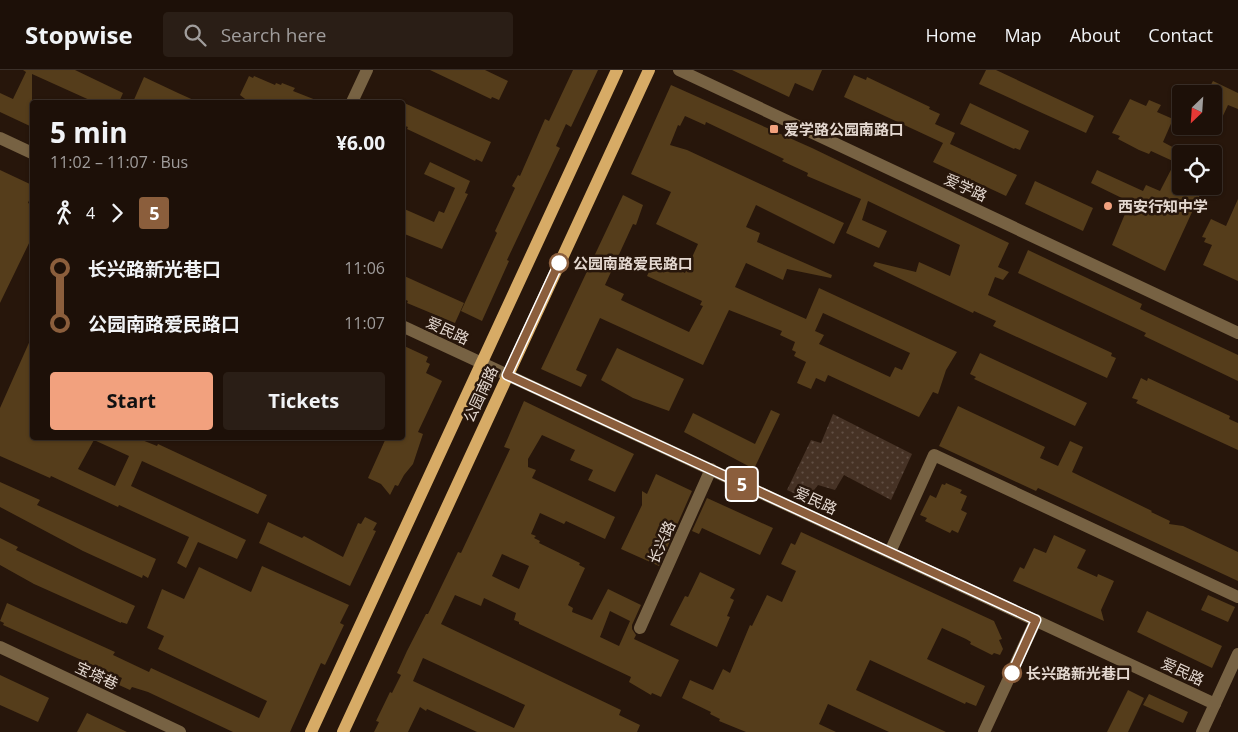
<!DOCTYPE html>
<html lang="en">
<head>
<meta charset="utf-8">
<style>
	:root { --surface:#1d1008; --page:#2a1e16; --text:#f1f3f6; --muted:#a09d9c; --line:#3b3029; --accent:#f2a17e }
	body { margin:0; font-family:"Open Sans","Noto Sans SC",sans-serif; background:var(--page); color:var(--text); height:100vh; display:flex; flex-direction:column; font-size:19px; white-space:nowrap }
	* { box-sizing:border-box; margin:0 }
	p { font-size:16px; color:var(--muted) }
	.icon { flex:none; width:28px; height:28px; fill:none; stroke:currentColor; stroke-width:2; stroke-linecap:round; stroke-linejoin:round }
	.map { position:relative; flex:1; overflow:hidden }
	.drawer { position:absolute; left:30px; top:30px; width:375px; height:340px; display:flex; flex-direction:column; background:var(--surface); border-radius:5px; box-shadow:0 1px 4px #0004,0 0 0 1px var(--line) }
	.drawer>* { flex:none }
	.badge { padding:0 10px; border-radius:4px; font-size:18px; line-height:32px }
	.needle { width:32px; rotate:205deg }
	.buttons { position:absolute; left:1172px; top:15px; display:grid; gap:10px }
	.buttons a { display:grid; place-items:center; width:50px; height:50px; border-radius:5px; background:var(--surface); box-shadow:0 1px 4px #0004,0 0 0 1px var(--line); font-size:25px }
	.map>.badge { position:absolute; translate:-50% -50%; box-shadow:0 0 0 2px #fff }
	.legs { display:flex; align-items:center; gap:8px; height:55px; padding:0 20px; font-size:16px }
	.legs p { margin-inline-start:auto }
	.head { display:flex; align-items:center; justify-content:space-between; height:85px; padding:0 20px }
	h1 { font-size:28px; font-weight:700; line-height:38px }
	.cta { display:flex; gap:10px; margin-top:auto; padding:10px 20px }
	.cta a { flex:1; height:58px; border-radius:5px; background:var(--accent); color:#111; font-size:20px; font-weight:700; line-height:58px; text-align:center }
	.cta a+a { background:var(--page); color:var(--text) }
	ul { padding:0 20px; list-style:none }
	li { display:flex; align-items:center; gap:18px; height:55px; font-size:19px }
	li i { display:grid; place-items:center; width:8px; height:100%; margin:0 6px; background:currentColor }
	li i::after { content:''; width:12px; height:12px; margin:-6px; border:4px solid; border-radius:50%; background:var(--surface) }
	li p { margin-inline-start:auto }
	li:first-child i { background:linear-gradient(#0000 50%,currentColor 0) }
	li:last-child i { background:linear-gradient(currentColor 50%,#0000 0) }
	header { display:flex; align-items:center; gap:30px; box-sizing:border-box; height:70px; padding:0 25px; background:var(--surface); border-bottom:1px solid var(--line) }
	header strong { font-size:24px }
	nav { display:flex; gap:28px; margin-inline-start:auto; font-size:18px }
	.search { width:350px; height:45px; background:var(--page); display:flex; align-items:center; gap:12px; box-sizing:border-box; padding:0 18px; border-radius:5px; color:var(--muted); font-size:19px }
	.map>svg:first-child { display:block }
	.garden { fill:url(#garden-dots) }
	.building { fill:#553d1b; fill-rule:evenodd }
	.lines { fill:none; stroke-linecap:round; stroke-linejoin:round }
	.minor { stroke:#776243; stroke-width:12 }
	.major { stroke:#d7ab66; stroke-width:12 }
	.line-1-casing { stroke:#fff; stroke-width:11 }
	.line-1 { stroke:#8b5e3c; stroke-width:8 }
	.poi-dot { fill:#f2a17e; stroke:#27160b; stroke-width:2 }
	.stop-1-dot { fill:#fff; stroke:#8b5e3c; stroke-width:2.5 }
	.labels { text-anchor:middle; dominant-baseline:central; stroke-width:5; stroke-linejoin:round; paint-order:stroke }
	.poi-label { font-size:15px; font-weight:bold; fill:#e4d8d0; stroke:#27160b; text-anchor:start }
	.street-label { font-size:15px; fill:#e4d8d0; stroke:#27160b }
	.stop-label { font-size:15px; font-weight:bold; fill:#e4d8d0; stroke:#27160b; text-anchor:start }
</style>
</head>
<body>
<header>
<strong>Stopwise</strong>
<div class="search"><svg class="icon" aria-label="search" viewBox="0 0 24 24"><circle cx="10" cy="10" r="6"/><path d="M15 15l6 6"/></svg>Search here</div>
<nav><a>Home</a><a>Map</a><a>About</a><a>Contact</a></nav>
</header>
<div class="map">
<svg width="1238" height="662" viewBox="0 0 1238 662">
	<defs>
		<pattern id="garden-dots" width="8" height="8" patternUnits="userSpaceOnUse" patternTransform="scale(1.25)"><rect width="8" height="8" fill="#463225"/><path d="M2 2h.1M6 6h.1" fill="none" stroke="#614f44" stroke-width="1.8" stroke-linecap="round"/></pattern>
	</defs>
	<rect width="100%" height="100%" fill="#27160b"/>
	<!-- garden -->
	<path class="garden" d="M833,344L912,384L891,430L844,405L835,420L818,415L807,429L787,420L811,370L821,373Z"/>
	<!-- building -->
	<g class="building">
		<path d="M23,0H75L123,23L119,32H94L32,4V57L0,42V23L13,29L26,2Z"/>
		<path d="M430,0H485L508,11L499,30L492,27L491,29Z"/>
		<path d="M573,0H598L571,57L566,54L556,76L560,78L507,190L509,191L482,251L461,241L497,163L495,161L515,118L512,116L518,105L520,106L545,49L549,51Z"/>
		<path d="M732,0H822L813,21L795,13L789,27Z"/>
		<path d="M986,0H996L1094,46L1086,63L979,14Z"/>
		<path d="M854,5L866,10L867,7L930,37L929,39L940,44L935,54L955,63L950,74L1017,105L1006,126L933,92L943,73L844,27Z"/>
		<path d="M249,6L253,8L254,6L275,15L276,13L281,15L282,13L295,18L293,21L321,32H249L240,25Z"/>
		<path d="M144,7L178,23L198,32H133Z"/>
		<path d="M1213,11L1238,23V39L1228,35L1214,65V24L1207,22Z"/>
		<path d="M671,15L812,78L1009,173L998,197L1009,202L1003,210L995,207L988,225L1112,283L1111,286L1116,288L1107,308L993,256L996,251L974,241L973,243L873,196L875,192L916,202L919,192L950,206L960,175L868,131L862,150L887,161L879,178L846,163L861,129L807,106L808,103L782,91L784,89L706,52L705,55L685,46L680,56L678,55L670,75L687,80L844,153L834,174L756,135L746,157L760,163L757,172L832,205L831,208L787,199L783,210L746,193L735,217L806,249L819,218L957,282L946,300L938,324L933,322L919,347L828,305L825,312L816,308L811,319L797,313L806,292L794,286L796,282L792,280L795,272L780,265L782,261L729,240L703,295L600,248L576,300L587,305L581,317L541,299L623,125L643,135L636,155L633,154L605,215L624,224L621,230L689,262L703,236L700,235L702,231L647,206L655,189L685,203L698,174L656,154L671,122L631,104ZM823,243L910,283L902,300L895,297L890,307L819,274L824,265L815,261Z"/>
		<path d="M1130,29L1146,36L1149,30L1161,35L1157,42L1173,49L1163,72L1180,81L1181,78V116H1204L1165,201L1112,175L1130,132L1091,113L1097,100L1143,121L1146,115L1160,121L1175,92L1151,81L1149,84L1139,80L1118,69L1120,66L1112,63Z"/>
		<path d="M402,32L491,72L482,92L476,89L475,91L407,59L408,57L402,55Z"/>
		<path d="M970,33L1029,61L1020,80L1015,78L1014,79L960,54Z"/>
		<path d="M430,92L470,111L465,123L468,124L442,179L402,163V138L434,152L439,141L444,143L455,118L424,104Z"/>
		<path d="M0,100L32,115V123L28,133L32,135V167L0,233Z"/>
		<path d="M1035,111L1093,138L1083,161L1025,134Z"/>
		<path d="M1238,129V211L1203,195L1212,175L1204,172L1206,168L1202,167L1211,149L1226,156Z"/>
		<path d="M1028,180L1142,234L1140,239L1238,285V311L1144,266L1146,263L1018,203Z"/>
		<path d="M402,205L464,233L455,253L407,233L408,231L402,228Z"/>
		<path d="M32,266V368H137L157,376L158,374L267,425L258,444L142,391L131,416L246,470L237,489L198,472L186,498L177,493L189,467L119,435L118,437L51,406L50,408L0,386V338ZM94,370L129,386L115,416L78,399Z"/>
		<path d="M402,275L428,287L426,292L430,294L426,303L442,311L418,362L423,364L413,394L404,405L398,416L395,415L390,425L381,414L368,408L386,368H402Z"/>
		<path d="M617,278L684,309L669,341L633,328L601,310Z"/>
		<path d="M980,283L1087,333L1075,356L974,309L976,307L970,304Z"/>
		<path d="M1141,308L1147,311L1148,308L1230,346L1229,349L1238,353V380L1136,333L1138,330L1132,328Z"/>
		<path d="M524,331L634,384L615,422L588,410L593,400L570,390L575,380L542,365L528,389V397L536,400L532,408L615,447L605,469L566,451L564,454L540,443L531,464L536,466L534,468L540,471L539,473L580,493L579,495L585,498L568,535L573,538L572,542L592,550L608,519L641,535L632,555V559L636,565L634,569L679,590L661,627L652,623L651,625L629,612L631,607L519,554V552L514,550L516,543L484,528L481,536L455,525L441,554L621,640L619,645L640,655L637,662H477L427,639L426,641L420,637L408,662H374L379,652L376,651L390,622L392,623L401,605L397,603L407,581L426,544H428L458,482L461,483L510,379L504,377ZM502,484L529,496L519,519L492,506ZM610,541L630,551L619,576L600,567ZM423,588L525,635L514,658L413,611Z"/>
		<path d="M958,336L1045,377L1040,388L1058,396L1070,371L1083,377L1072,402L1152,441L1151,442L1170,451L1169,454L1183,456L1238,482V511L1038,418L1036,421L939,376Z"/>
		<path d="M771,340L780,344L754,399L684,362L693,343L755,374Z"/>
		<path d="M656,404L692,421L659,496L621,479L642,435V421L647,424Z"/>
		<path d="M0,412L40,430L37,435L156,489L148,508L143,505L142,508L83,481L0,437Z"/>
		<path d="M946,413L962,420L960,423L967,426L961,440L967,443L958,463L952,460L950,463L925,451L927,448L920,445L930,425L936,428L942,414L945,415Z"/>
		<path d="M707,428L773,458L760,485L702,458L699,464L692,461Z"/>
		<path d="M365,447L377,453L373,460L376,461L350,516L259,473L268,452L302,468L304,466L343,487L358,453L361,454Z"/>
		<path d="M801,462L994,551L1002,569L999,570L1003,579L1000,585L994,583L992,585L970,574L971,572L966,569L942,558L927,589L985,616L976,636L966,632L965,634L870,590L856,620L946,662H889L828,634L819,654L836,662H746L719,651L720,649L710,644L711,642L682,628L690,610L713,620L723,599L730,603L750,555L752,556L767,525L782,532L796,501L781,494L791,473L795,475Z"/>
		<path d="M1054,465L1086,480L1077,498L1097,507L1098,504L1114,511L1101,540L1104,551L1013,511L1020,497L1024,499L1034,478L1046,483Z"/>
		<path d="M0,468L18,477L16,480L135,536L127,554L121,552V553L34,514L0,495Z"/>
		<path d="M262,496L349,535L340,553L344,555L325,595L321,593L290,662H233L148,622L132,617L130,620L119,615L122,608L3,555L4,553L0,551L7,533L115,582L113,585L149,602L151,598L259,648L267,631L158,579L164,566L147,558L162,519L184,529L199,497L251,522Z"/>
		<path d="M700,502L735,519L730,528L734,530L727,546L730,547L717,577L670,555L685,526L688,527Z"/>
		<path d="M1208,525L1235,537L1228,552L1201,540Z"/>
		<path d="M1147,541L1222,576L1212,598L1137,562Z"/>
		<path d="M0,605L49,628L38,652L0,635Z"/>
		<path d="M1128,620L1144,628L1128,662H1107Z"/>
		<path d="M1149,624L1188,642L1183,653L1143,635Z"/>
		<path d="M87,643L127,662H77Z"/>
	</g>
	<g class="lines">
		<!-- minor -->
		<g class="minor">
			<path d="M679,0L1238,263"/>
			<path d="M352,32L367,0"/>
			<path d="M0,68L32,83"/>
			<path d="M402,256L1215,634"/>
			<path d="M890,482L934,385L1238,527"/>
			<path d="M640,558L711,399"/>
			<path d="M0,577L180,662"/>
			<path d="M984,662L1036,550"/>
			<path d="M1202,662L1238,584"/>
		</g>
		<!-- major -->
		<g class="major">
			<path d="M311,662L617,0"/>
			<path d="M343,662L649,0"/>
		</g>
	</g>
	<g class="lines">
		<defs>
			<path id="line-1" d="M559,193L507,305L1036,550L1012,603"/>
		</defs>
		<!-- line-1 casing -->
		<use href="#line-1" class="line-1-casing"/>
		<!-- line-1 -->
		<use href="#line-1" class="line-1"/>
	</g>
	<!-- markers -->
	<g class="poi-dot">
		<rect x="769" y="54" width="10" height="10" rx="2.5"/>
		<circle cx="1108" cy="136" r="5"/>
	</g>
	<g class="stop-1-dot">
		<circle cx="559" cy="193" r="9"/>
		<circle cx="1012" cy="603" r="9"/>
	</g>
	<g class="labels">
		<!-- poi labels -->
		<g class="poi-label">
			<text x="784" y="59">爱学路公园南路口</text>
			<text x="1118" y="136">西安行知中学</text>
		</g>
		<!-- street labels -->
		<g class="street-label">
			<text transform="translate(966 117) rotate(25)">爱学路</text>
			<text transform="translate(448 260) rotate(25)">爱民路</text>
			<text transform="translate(480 324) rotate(-65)">公园南路</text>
			<text transform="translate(816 430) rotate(25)">爱民路</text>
			<text transform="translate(661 472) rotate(-66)">长兴路</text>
			<text transform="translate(1183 601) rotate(25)">爱民路</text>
			<text transform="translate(97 605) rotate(25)">宝塔巷</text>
		</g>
		<!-- stop labels -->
		<g class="stop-label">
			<text x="573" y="193">公园南路爱民路口</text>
			<text x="1026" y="603">长兴路新光巷口</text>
		</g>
	</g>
</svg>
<div class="buttons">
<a><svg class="needle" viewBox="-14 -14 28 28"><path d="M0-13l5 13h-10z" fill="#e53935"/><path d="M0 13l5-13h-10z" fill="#a09d9c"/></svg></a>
<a><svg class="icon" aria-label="locate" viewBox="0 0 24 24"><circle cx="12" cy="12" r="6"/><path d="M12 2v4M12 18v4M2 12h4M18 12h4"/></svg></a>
</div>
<b class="badge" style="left:742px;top:414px;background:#8b5e3c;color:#fff">5</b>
<section class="drawer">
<div class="head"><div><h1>5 min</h1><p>11:02 – 11:07 · Bus</p></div><b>¥6.00</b></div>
<div class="legs"><svg class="icon" aria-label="walk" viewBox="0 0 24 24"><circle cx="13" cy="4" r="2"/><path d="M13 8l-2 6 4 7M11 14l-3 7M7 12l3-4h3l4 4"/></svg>4<svg class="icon" aria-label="forward" viewBox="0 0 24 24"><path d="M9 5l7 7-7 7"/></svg><b class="badge" style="background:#8b5e3c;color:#fff">5</b></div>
<ul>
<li><i style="color:#8b5e3c"></i><b>长兴路新光巷口</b><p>11:06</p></li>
<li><i style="color:#8b5e3c"></i><b>公园南路爱民路口</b><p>11:07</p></li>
</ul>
<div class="cta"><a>Start</a><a>Tickets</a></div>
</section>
</div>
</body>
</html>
